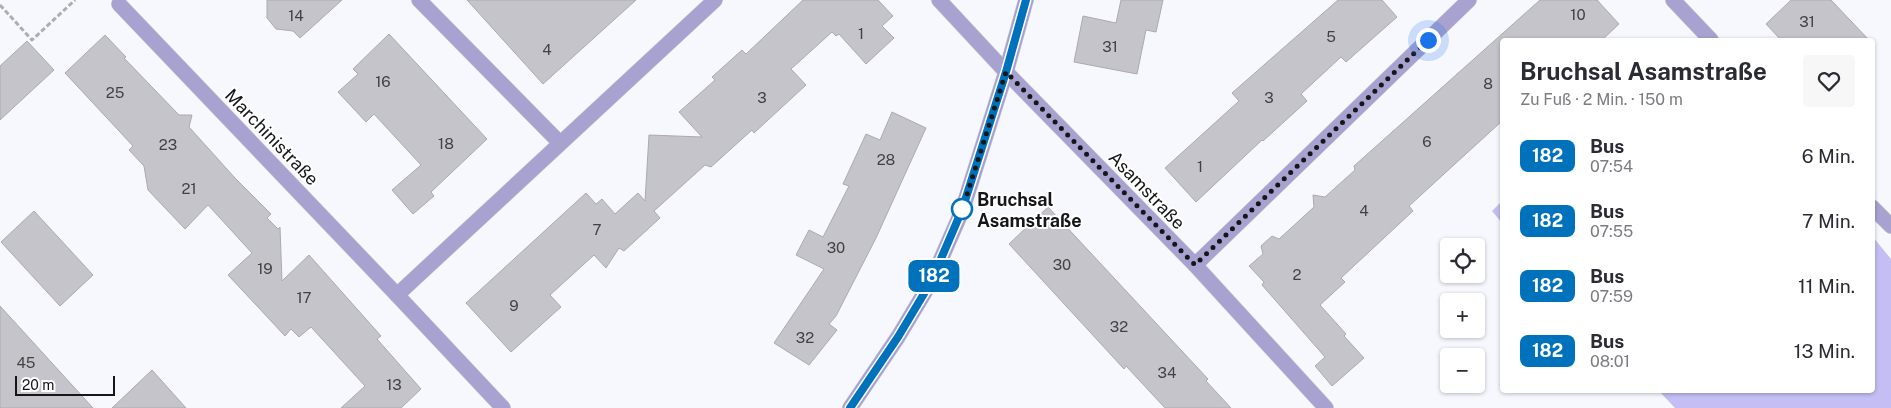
<!DOCTYPE html>
<html lang="de">
<head>
<meta charset="utf-8">
<style>
	:root { --surface:#fff; --page:#f7f7f7; --text:#2b2b33; --muted:#7c7c81 }
	body { margin:0; font-family:"Public Sans",sans-serif; background:var(--page); color:var(--text); height:100vh; display:flex; flex-direction:column; font-size:19px; white-space:nowrap }
	* { box-sizing:border-box; margin:0 }
	p { font-size:16px; color:var(--muted) }
	.icon { flex:none; width:28px; height:28px; fill:none; stroke:currentColor; stroke-width:2; stroke-linecap:round; stroke-linejoin:round }
	.map { position:relative; flex:1; overflow:hidden }
	.panel { position:absolute; left:1500px; top:38px; width:375px; height:355px; display:flex; flex-direction:column; background:var(--surface); border-radius:5px; box-shadow:0 1px 4px #0004 }
	.panel>* { flex:none }
	.badge { padding:0 10px; border-radius:8px; font-size:18px; line-height:32px }
	.fabs { position:absolute; left:1440px; top:238px; display:grid; gap:10px }
	.fabs a { display:grid; place-items:center; width:45px; height:45px; border-radius:5px; background:var(--surface); box-shadow:0 1px 4px #0004; font-size:25px }
	.scale { position:absolute; left:15px; bottom:12px; width:100px; box-sizing:border-box; padding-left:5px; border:2px solid #161618; border-top:0; font-size:14px; line-height:18px; white-space:nowrap; color:#161618; -webkit-text-stroke:4px #fff; paint-order:stroke }
	.you { position:absolute; width:25px; height:25px; margin:-12px; border:4px solid #fff; border-radius:50%; background:#1a73e8; box-shadow:0 0 0 8px #1a73e833 }
	.map>.badge { position:absolute; translate:-50% -50%; box-shadow:0 0 0 2px #fff }
	.round { display:grid; place-items:center; flex:none; width:52px; height:52px; border-radius:5px; background:var(--page) }
	.summary { display:flex; align-items:center; justify-content:space-between; height:85px; padding:0 20px }
	h1 { font-size:24px; font-weight:700; line-height:38px }
	ul { padding:0; list-style:none }
	li { display:flex; align-items:center; gap:15px; height:65px; padding:0 20px }
	li div { flex:1 }
	li b { display:block; font-size:19px }
	li em { font-style:normal }
	li .badge { min-width:55px; font-weight:700; text-align:center }
	.map>svg:first-child { display:block }
	.green { fill:#c4bef5 }
	.building { fill:#c4c4ca; stroke:#abaab1 }
	.lines { fill:none; stroke-linecap:round; stroke-linejoin:round }
	.minor-casing { stroke:#d3d3d9; stroke-width:16 }
	.tertiary-casing { stroke:#d3d3d9; stroke-width:16 }
	.path { stroke:#adadb3; stroke-width:3; stroke-dasharray:5 2.5; stroke-linecap:butt }
	.minor { stroke:#a7a2d0; stroke-width:15 }
	.tertiary { stroke:#a7a2d0; stroke-width:15 }
	.line-casing { stroke:#fff; stroke-width:11 }
	.line { stroke:#0072bc; stroke-width:8 }
	.walk { stroke:#161618; stroke-width:5; stroke-dasharray:0 9 }
	.stop-dot { fill:#fff; stroke:#0072bc; stroke-width:2.5 }
	.labels { text-anchor:middle; dominant-baseline:central; stroke-width:4; stroke-linejoin:round; paint-order:stroke }
	.number-label { font-size:15px; fill:#424244 }
	.street-label { font-size:18px; fill:#161618; stroke:#fff }
	.stop-label { font-size:18px; font-weight:bold; fill:#161618; stroke:#fff; text-anchor:start }
</style>
</head>
<body>
<div class="map">
<svg width="1891" height="408" viewBox="0 0 1891 408">
	<rect width="100%" height="100%" fill="#f7f7fe"/>
	<!-- green -->
	<g class="green">
		<path d="M1502,201V223L1492,211Z"/>
		<path d="M1873,237L1891,259V408H1675L1658,390H1872Z"/>
	</g>
	<!-- building -->
	<g class="building">
		<path d="M267,0H342L300,38L293,31L276,29L267,18Z"/>
		<path d="M467,0H636L543,84Z"/>
		<path d="M803,0H878L893,16L882,26L894,38L866,64L839,34L836,36L832,32L791,69L806,85L754,133L752,130L711,167L705,165L654,211L660,218L624,251L619,248L606,268L594,255L550,295L561,307L511,352L466,303L586,193L596,204L602,199L615,214L638,193L645,201L649,135L702,137L679,112L715,80L712,77L742,50L746,54Z"/>
		<path d="M1121,0H1163L1156,32L1146,30L1137,74L1074,62L1083,16L1116,23Z"/>
		<path d="M1338,0H1382L1397,17L1346,62L1341,57L1301,94L1307,101L1263,141L1262,140L1196,202L1165,168L1239,101L1232,93Z"/>
		<path d="M1540,0H1597L1619,24L1602,40H1502V121L1409,206L1413,211L1341,278L1345,282L1320,305L1346,334L1344,336L1364,358L1332,386L1315,366L1325,357L1262,285L1264,282L1249,266L1263,254L1261,246L1272,236L1279,239L1314,207L1313,195L1325,197L1355,170L1354,166Z"/>
		<path d="M1791,0H1831L1869,40H1781L1766,24Z"/>
		<path d="M389,34L487,139L431,192L434,196L413,214L392,190L421,165L374,114L366,122L338,92L358,74L353,69Z"/>
		<path d="M105,35L126,57L124,58L179,115H192L189,127L235,178L271,214L267,218L278,229L280,227L282,281L309,255L381,336L377,339L421,389L401,408H341L365,386L311,327L299,337L291,329L285,336L228,275L252,253L208,205L185,229L148,190L144,166L129,150L133,146L65,73Z"/>
		<path d="M27,41L54,70L0,120V66Z"/>
		<path d="M892,112L926,128L876,238L836,316L829,324L837,330L809,365L774,343L824,269L796,255L809,230L823,237L849,186L843,184L866,134L880,140Z"/>
		<path d="M1048,207L1208,379L1206,381L1231,408H1165L1126,366L1124,369L1009,244Z"/>
		<path d="M34,211L93,275L60,306L1,242Z"/>
		<path d="M0,306L93,408H0Z"/>
		<path d="M152,370L186,408H112Z"/>
	</g>
	<g class="lines">
		<defs>
			<g id="minor">
				<path d="M419,0L560,143"/>
				<path d="M939,0L1006,72L1195,265L1326,408"/>
				<path d="M1673,0L1711,40"/>
				<path d="M119,4L397,295L715,0"/>
				<path d="M1872,207L1891,226"/>
				<path d="M1195,265L1469,0"/>
				<path d="M397,295L503,408"/>
			</g>
			<path id="tertiary" d="M850,408L898,337L931,282L962,211L1006,72L1026,0"/>
		</defs>
		<!-- minor casing -->
		<use href="#minor" class="minor-casing"/>
		<!-- tertiary casing -->
		<use href="#tertiary" class="tertiary-casing"/>
		<!-- path -->
		<path class="path" d="M0,5L32,40L75,0"/>
		<!-- minor -->
		<use href="#minor" class="minor"/>
		<!-- tertiary -->
		<use href="#tertiary" class="tertiary"/>
	</g>
	<g class="lines">
		<defs>
			<path id="line" d="M850,408L898,337L931,282L962,210L1006,72L1026,0"/>
		</defs>
		<!-- line casing -->
		<use href="#line" class="line-casing"/>
		<!-- line -->
		<use href="#line" class="line"/>
		<!-- walk -->
		<path class="walk" d="M962,209V210L1006,72L1195,265L1428,40"/>
	</g>
	<!-- markers -->
	<circle class="stop-dot" cx="962" cy="209" r="10"/>
	<g class="labels">
		<!-- number labels -->
		<g class="number-label">
			<text x="1578" y="14">10</text>
			<text x="296" y="15">14</text>
			<text x="1807" y="21">31</text>
			<text x="861" y="33">1</text>
			<text x="1331" y="36">5</text>
			<text x="1110" y="46">31</text>
			<text x="547" y="49">4</text>
			<text x="383" y="81">16</text>
			<text x="1488" y="83">8</text>
			<text x="115" y="92">25</text>
			<text x="762" y="97">3</text>
			<text x="1269" y="97">3</text>
			<text x="1427" y="141">6</text>
			<text x="446" y="143">18</text>
			<text x="168" y="144">23</text>
			<text x="886" y="159">28</text>
			<text x="1200" y="166">1</text>
			<text x="189" y="188">21</text>
			<text x="1364" y="210">4</text>
			<text x="597" y="229">7</text>
			<text x="836" y="247">30</text>
			<text x="1062" y="264">30</text>
			<text x="265" y="268">19</text>
			<text x="1297" y="274">2</text>
			<text x="304" y="297">17</text>
			<text x="514" y="305">9</text>
			<text x="1119" y="326">32</text>
			<text x="805" y="337">32</text>
			<text x="26" y="362">45</text>
			<text x="1167" y="372">34</text>
			<text x="394" y="384">13</text>
		</g>
		<!-- street labels -->
		<g class="street-label">
			<text transform="translate(272 137) rotate(46)">Marchinistraße</text>
			<text transform="translate(1147 190) rotate(46)">Asamstraße</text>
		</g>
		<!-- stop labels -->
		<g class="stop-label">
			<text x="977" y="199">Bruchsal<tspan x="977" dy="21">Asamstraße</tspan></text>
		</g>
	</g>
</svg>
<div class="fabs">
<a><svg class="icon" aria-label="locate" viewBox="0 0 24 24"><circle cx="12" cy="12" r="6"/><path d="M12 2v4M12 18v4M2 12h4M18 12h4"/></svg></a>
<a>+</a>
<a>−</a>
</div>
<div class="scale">20 m</div>
<div class="you" style="left:1428px;top:40px"></div>
<b class="badge" style="left:934px;top:276px;background:#0072bc;color:#fff">182</b>
<section class="panel">
<div class="summary"><div><h1>Bruchsal Asamstraße</h1><p>Zu Fuß · 2 Min. · 150 m</p></div><a class="round"><svg class="icon" aria-label="heart" viewBox="0 0 24 24"><path d="M12 20l-8-8c-3-5 5-10 8-4 3-6 11-1 8 4z"/></svg></a></div>
<ul>
<li><span class="badge" style="background:#0072bc;color:#fff">182</span><div><b>Bus</b><p>07:54</p></div><em>6 Min.</em></li>
<li><span class="badge" style="background:#0072bc;color:#fff">182</span><div><b>Bus</b><p>07:55</p></div><em>7 Min.</em></li>
<li><span class="badge" style="background:#0072bc;color:#fff">182</span><div><b>Bus</b><p>07:59</p></div><em>11 Min.</em></li>
<li><span class="badge" style="background:#0072bc;color:#fff">182</span><div><b>Bus</b><p>08:01</p></div><em>13 Min.</em></li>
</ul>
</section>
</div>
</body>
</html>
